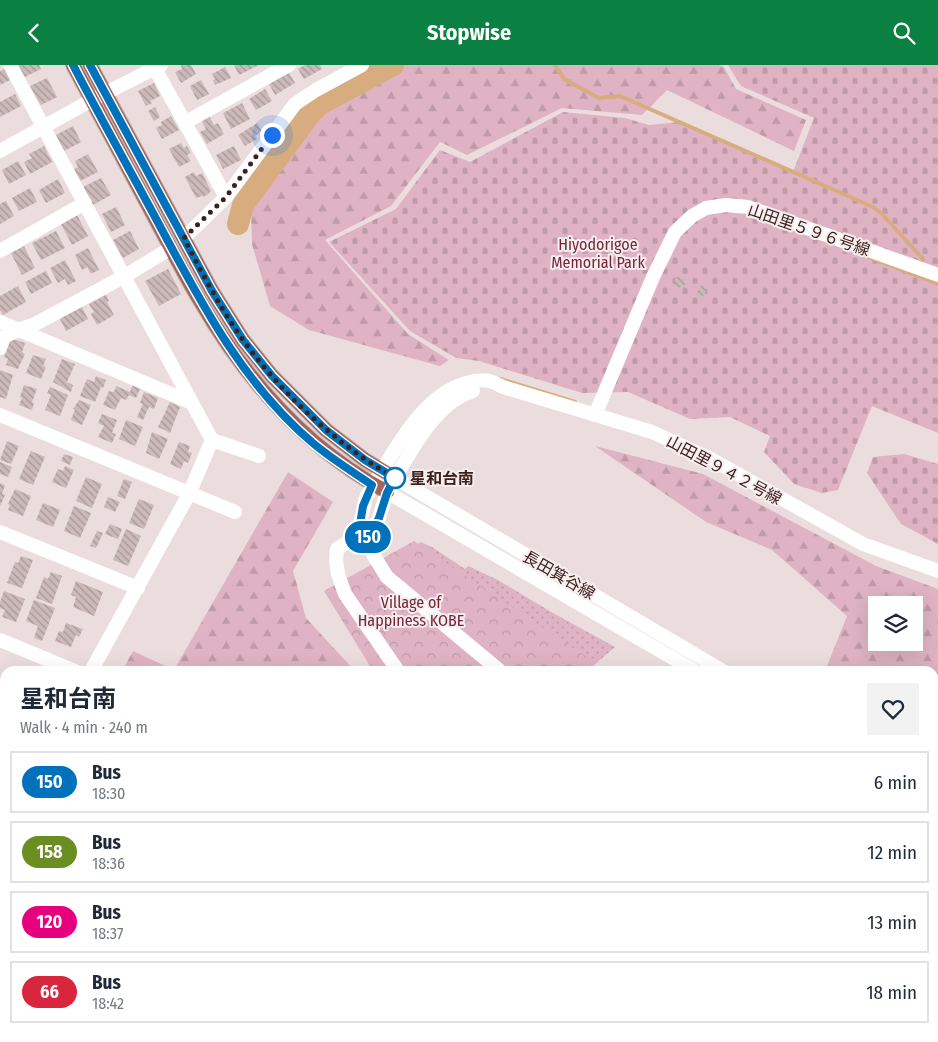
<!DOCTYPE html>
<html lang="en">
<head>
<meta charset="utf-8">
<style>
	:root { --surface:#fff; --page:#f2f2f3; --text:#1f2937; --muted:#747a83; --line:#e0e1e3; --accent:#0b8043 }
	body { margin:0; font-family:"Fira Sans Condensed","Noto Sans JP",sans-serif; background:var(--page); color:var(--text); height:100vh; display:flex; flex-direction:column; font-size:19px; white-space:nowrap }
	* { box-sizing:border-box; margin:0 }
	p { font-size:16px; color:var(--muted) }
	.icon { flex:none; width:28px; height:28px; fill:none; stroke:currentColor; stroke-width:2; stroke-linecap:round; stroke-linejoin:round }
	.map { position:relative; flex:1; overflow:hidden }
	.details { position:absolute; left:0px; top:601px; width:939px; height:376px; display:flex; flex-direction:column; background:var(--surface); border-radius:15px 15px 0 0; box-shadow:0 5px 20px #0002 }
	.details>* { flex:none }
	.badge { padding:0 10px; border-radius:16px; font-size:18px; line-height:32px }
	.buttons { position:absolute; left:868px; top:531px; display:grid; gap:10px }
	.buttons a { display:grid; place-items:center; width:55px; height:55px; border-radius:0px; background:var(--surface); box-shadow:0 5px 20px #0002; font-size:25px }
	.you { position:absolute; width:25px; height:25px; margin:-12px; border:4px solid #fff; border-radius:50%; background:#1a73e8; box-shadow:0 0 0 8px #1a73e833 }
	.map>.badge { position:absolute; translate:-50% -50%; box-shadow:0 0 0 2px #fff }
	.round { display:grid; place-items:center; flex:none; width:52px; height:52px; border-radius:0px; background:var(--page) }
	.head { display:flex; align-items:center; justify-content:space-between; height:85px; padding:0 20px }
	h1 { font-size:24px; font-weight:700; line-height:38px }
	ul { padding:0; list-style:none }
	li { display:flex; align-items:center; gap:15px; height:62px; margin:0 10px 8px; padding:0 10px; border:2px solid var(--line); border-radius:0px }
	li div { flex:1 }
	li b { display:block; font-size:19px }
	li em { font-style:normal }
	li .badge { min-width:55px; font-weight:700; text-align:center }
	header { display:flex; justify-content:space-between; align-items:center; height:65px; padding:0 20px; background:var(--accent); color:#fff; font-size:22px; font-weight:700 }
	.map>svg:first-child { display:block }
	.grass { fill:url(#grass-dots) }
	.forest { fill:url(#forest-firs); fill-rule:evenodd }
	.cemetery { fill:url(#cemetery-stones) }
	.park { fill:url(#park-crowns) }
	.lines { fill:none; stroke-linecap:round; stroke-linejoin:round }
	.stream { stroke:#d7ad7f; stroke-width:4 }
	.river { stroke:#d7ad7f; stroke-width:22 }
	.building { fill:url(#building-back-hatch) }
	.primary-casing { stroke:#c4bcbb; stroke-width:16 }
	.minor { stroke:#fff; stroke-width:14 }
	.tertiary { stroke:#fff; stroke-width:14 }
	.primary { stroke:#a5655d; stroke-width:14 }
	.line-casing { stroke:#fff; stroke-width:11 }
	.line { stroke:#0072bc; stroke-width:8 }
	.walk { stroke:#3c211d; stroke-width:5; stroke-dasharray:0 9 }
	.stop-dot { fill:#fff; stroke:#0072bc; stroke-width:2.5 }
	.labels { text-anchor:middle; dominant-baseline:central; stroke-width:4; stroke-linejoin:round; paint-order:stroke }
	.street-label { font-size:16px; fill:#3c211d; stroke:#f7eeef }
	.park-label { font-size:16px; fill:#772438; stroke:#f7eeef }
	.stop-label { font-size:16px; font-weight:bold; fill:#3c211d; stroke:#f7eeef; text-anchor:start }
</style>
</head>
<body>
<header><svg class="icon" aria-label="back" viewBox="0 0 24 24"><path d="M15 5l-7 7 7 7"/></svg>Stopwise<svg class="icon" aria-label="search" viewBox="0 0 24 24"><circle cx="10" cy="10" r="6"/><path d="M15 15l6 6"/></svg></header>
<div class="map">
<svg width="938" height="977" viewBox="0 0 938 977">
	<defs>
		<pattern id="grass-dots" width="8" height="8" patternUnits="userSpaceOnUse" patternTransform="scale(1.25)"><rect width="8" height="8" fill="#dfb3c3"/><path d="M2 2h.1M6 6h.1" fill="none" stroke="#c09aa7" stroke-width="1.8" stroke-linecap="round"/></pattern>
		<pattern id="forest-firs" width="22" height="20" patternUnits="userSpaceOnUse" patternTransform="scale(1.25)"><rect width="22" height="20" fill="#dfb3c3"/><path d="M5 1l3.5 6h-7zM16 11l3.5 6h-7z" fill="#c09aa7"/></pattern>
		<pattern id="cemetery-stones" width="16" height="16" patternUnits="userSpaceOnUse" patternTransform="scale(1.25)"><rect width="16" height="16" fill="#dfb3c3"/><path d="M2 7V4a2 2 0 0 1 4 0v3zM10 15v-3a2 2 0 0 1 4 0v3z" fill="#c09aa7"/></pattern>
		<pattern id="park-crowns" width="20" height="18" patternUnits="userSpaceOnUse" patternTransform="scale(1.25)"><rect width="20" height="18" fill="#dfb3c3"/><path d="M2 6a3 3 0 1 1 6 0M12 15a3 3 0 1 1 6 0" fill="none" stroke="#c09aa7"/></pattern>
		<pattern id="building-back-hatch" width="6" height="6" patternUnits="userSpaceOnUse" patternTransform="scale(1.25)"><rect width="6" height="6" fill="#ccbaba"/><path d="M-1 5l2 2M0 0l6 6M5-1l2 2" fill="none" stroke="#a79797"/></pattern>
	</defs>
	<rect width="100%" height="100%" fill="#ebddde"/>
	<!-- grass -->
	<path class="grass" d="M421,477L432,482L465,504L468,501L498,515L553,548L615,582L587,606L402,490Z"/>
	<!-- forest -->
	<g class="forest">
		<path d="M400,0H719L724,2L736,24L806,55L794,86L667,25L642,50L562,43L467,90L440,77L391,141L325,175L408,269L449,295L440,301L309,265L270,241L252,179L251,146L318,45Z"/>
		<path d="M595,381L703,409L876,501L938,524V712L934,709V606H825L847,551L772,485L706,457ZM876,540H914V578H876Z"/>
		<path d="M288,407L333,437L293,506L306,553L355,606H122L133,586L174,605Z"/>
		<path d="M934,764L938,766V977H704L702,973L934,972Z"/>
		<path d="M5,858V972L210,973L208,977H0V864Z"/>
	</g>
	<!-- cemetery -->
	<g class="cemetery">
		<path d="M728,0H938V368L872,341L838,425L822,428L794,419L764,387L770,371L730,352L690,354L628,327L582,328L479,296L456,293L410,266L329,177L396,144L440,85L470,97L563,47L625,53L649,60L679,57L793,107L814,53L741,21Z"/>
		<path d="M904,389L938,399V479L901,459L867,408L873,392Z"/>
	</g>
	<!-- park -->
	<g class="park">
		<path d="M414,476L588,593L591,606H373L324,526Z"/>
		<path d="M362,972H744L747,977H360Z"/>
	</g>
	<g class="lines">
		<!-- stream -->
		<g class="stream">
			<path d="M555,0L564,14L599,33L620,31L873,142L881,148L923,194L922,197"/>
			<path d="M863,190L938,219"/>
			<path d="M500,314L575,337"/>
		</g>
		<!-- river -->
		<path class="river" d="M238,159L243,140L310,49L320,39L393,0"/>
	</g>
	<!-- building -->
	<g class="building">
		<path d="M18,0H39L41,4L25,12Z"/>
		<path d="M181,0H191L196,9L181,18L175,7L182,4Z"/>
		<path d="M234,0H259L239,10Z"/>
		<path d="M305,0H320L322,4L304,14L298,4Z"/>
		<path d="M225,2L231,13L215,20L213,15L215,14L212,9Z"/>
		<path d="M5,4L10,15L0,20V6Z"/>
		<path d="M289,8L295,18L275,30L269,19Z"/>
		<path d="M47,13L57,32L41,40L30,21Z"/>
		<path d="M201,15L209,29L197,35L190,21Z"/>
		<path d="M154,18L160,31L150,36L152,38L146,41L138,26Z"/>
		<path d="M265,24L272,36L256,45L249,34Z"/>
		<path d="M15,29L21,41L0,52V37Z"/>
		<path d="M242,38L250,54L231,64L223,48Z"/>
		<path d="M155,42L160,52L154,56L148,46Z"/>
		<path d="M171,51L179,65L162,74L156,63L162,60L161,57Z"/>
		<path d="M209,51L214,60L218,58L224,69L207,79L200,67L206,64L201,55Z"/>
		<path d="M257,58L262,66L255,71L257,74L245,81L238,70Z"/>
		<path d="M73,61L81,77L64,86L56,70Z"/>
		<path d="M181,78L184,83L187,81L191,88L187,90L191,96L179,102L169,84Z"/>
		<path d="M44,81L52,97L30,109L24,97L32,93L29,89Z"/>
		<path d="M234,81L241,95L223,104L216,90Z"/>
		<path d="M88,89L98,107L80,116L74,104L78,102L75,96Z"/>
		<path d="M18,96L26,110L9,119L2,105Z"/>
		<path d="M194,107L196,111L202,108L211,126L209,127L210,128L203,132L202,131L196,133L185,112Z"/>
		<path d="M101,113L111,130L93,140L83,122Z"/>
		<path d="M58,114L65,128L46,138L39,125Z"/>
		<path d="M30,123L37,137L19,146L12,133Z"/>
		<path d="M6,136L14,151L0,159V139Z"/>
		<path d="M116,142L125,160L111,167L102,149Z"/>
		<path d="M77,150L88,171L72,180L61,159Z"/>
		<path d="M56,166L65,183L41,195L32,178Z"/>
		<path d="M130,166L139,184L123,193L113,175Z"/>
		<path d="M24,181L35,203L22,210L11,188Z"/>
		<path d="M88,183L99,205L91,209L87,202L82,205L75,190Z"/>
		<path d="M65,195L76,216L68,220L65,214L58,218L50,203Z"/>
		<path d="M168,204L181,229L159,241L145,216Z"/>
		<path d="M46,206L52,218L31,229L25,217Z"/>
		<circle cx="680" cy="217" r="5.5"/>
		<path d="M701,220L707,223L702,233L696,230Z"/>
		<path d="M18,221L26,237L3,250L0,245V231Z"/>
		<path d="M106,230L109,236L107,237L114,250L97,260L91,249L94,247L89,239Z"/>
		<path d="M80,238L88,254L66,266L58,250Z"/>
		<path d="M11,273L25,278L22,287L25,289L18,304L6,300L8,294L4,292Z"/>
		<path d="M33,290L46,294L43,301L46,302L41,314L26,308Z"/>
		<path d="M62,294L75,299L67,317L73,320L71,327L53,317Z"/>
		<path d="M0,305L13,310L6,334L0,332Z"/>
		<path d="M96,311L106,315L103,323L101,322L95,337L80,331L87,314L94,317Z"/>
		<path d="M133,319L141,322L136,333L129,330L126,335L121,333L115,345L103,340L109,326L114,327L116,321L130,327Z"/>
		<path d="M24,320L37,324L32,337L34,338L32,345L19,340L22,333L20,332Z"/>
		<path d="M50,322L68,330L60,351L45,345L51,330L47,328Z"/>
		<path d="M144,327L158,333L154,344L149,342L143,355L137,352L143,339L140,338Z"/>
		<path d="M79,335L91,340L82,360L71,355L75,344H73Z"/>
		<path d="M170,337L180,342L170,368L158,362Z"/>
		<path d="M102,349L117,355L112,368L116,369L112,378L98,372L104,361L98,358Z"/>
		<path d="M126,355L143,362L135,381L119,374Z"/>
		<path d="M152,367L168,374L159,394L146,388Z"/>
		<path d="M7,376L19,381L11,399L0,395Z"/>
		<path d="M179,377L190,381L188,387L192,388L188,398L184,396L181,404L170,399Z"/>
		<path d="M31,386L45,392L33,420L19,414Z"/>
		<path d="M64,389L73,392L70,400L61,396Z"/>
		<path d="M0,397L12,402L8,412L0,409Z"/>
		<path d="M65,401L74,405L66,423L52,417L58,404L63,406Z"/>
		<path d="M86,412L102,419L92,443L76,436Z"/>
		<path d="M124,414L132,417L125,434L117,431Z"/>
		<path d="M0,418L5,420L2,429L5,430L0,441Z"/>
		<path d="M15,424L31,431L23,451L8,445L10,440L8,439Z"/>
		<path d="M108,432L120,437L115,447L104,442Z"/>
		<path d="M139,434L154,440L144,464L129,458Z"/>
		<path d="M43,438L60,445L53,462L36,455Z"/>
		<path d="M74,441L91,448L80,473L64,466Z"/>
		<path d="M110,459L122,464L118,474L105,469Z"/>
		<path d="M126,464L141,471L128,501L113,495Z"/>
		<path d="M97,466L103,468L96,483L90,481Z"/>
		<path d="M21,491L33,495L22,523L7,518L15,497L18,498Z"/>
		<path d="M51,507L62,511L52,539L36,533L44,512L48,514Z"/>
		<path d="M76,516L103,527L94,551L73,542L76,532L71,530Z"/>
		<path d="M4,526L25,534L16,557L2,552L5,545L0,543V537Z"/>
		<path d="M34,535L55,543L42,576L34,573L38,561L26,556Z"/>
		<path d="M66,558L83,564L79,572L76,570L71,582L55,576L59,566L63,567Z"/>
		<path d="M5,628V664L0,662V641Z"/>
		<path d="M5,711V732L0,730V724Z"/>
	</g>
	<g class="lines">
		<defs>
			<g id="primary">
				<path d="M73,0C101,53 129,105 157,157C171,183 184,209 199,234C245,314 305,383 387,427"/>
				<path d="M90,0L212,226L243,275L272,311L326,365L365,395L395,413"/>
			</g>
		</defs>
		<!-- primary casing -->
		<use href="#primary" class="primary-casing"/>
		<!-- minor -->
		<g class="minor">
			<path d="M10,0L212,375L189,429L91,606"/>
			<path d="M153,0L226,132"/>
			<path d="M186,57L289,0"/>
			<path d="M184,173L226,132L295,39L316,25L362,0"/>
			<path d="M0,186L85,138"/>
			<path d="M0,257L190,337"/>
			<path d="M0,283L4,272L18,265L35,259L125,211L171,183"/>
			<path d="M0,350L235,447"/>
			<path d="M595,350L653,212L675,167L692,151L706,143L726,140L748,142L938,210"/>
			<path d="M212,375L259,391"/>
			<path d="M382,405C403,372 426,330 466,318C473,316 482,314 489,316C494,317 499,320 503,322L652,367L709,393L863,479L938,506"/>
			<path d="M395,413C413,382 437,337 473,326"/>
			<path d="M0,467L138,523"/>
			<path d="M366,476H349L337,484L336,495L338,509L345,529L398,606"/>
			<path d="M0,575L75,606"/>
			<path d="M0,683L5,685"/>
			<path d="M0,783L5,780"/>
			<path d="M211,977L212,972"/>
		</g>
		<!-- tertiary -->
		<g class="tertiary">
			<path d="M0,86L92,35L161,0"/>
			<path d="M382,405L366,432L360,459L366,476L374,491L387,512L500,606"/>
			<path d="M387,427L695,606"/>
			<path d="M366,476L379,453L387,427L395,413L723,606"/>
			<path d="M934,727L938,729"/>
			<path d="M934,745L938,748"/>
			<path d="M546,977V972"/>
		</g>
		<!-- primary -->
		<use href="#primary" class="primary"/>
	</g>
	<g class="lines">
		<defs>
			<path id="line" d="M73,0C99,50 127,100 154,150C198,232 241,318 314,379C332,394 353,407 372,420L363,441L360,459L366,476L379,453L387,428L395,413L365,395L326,365L272,311L243,275L212,226L90,0"/>
		</defs>
		<!-- line casing -->
		<use href="#line" class="line-casing"/>
		<!-- line -->
		<use href="#line" class="line"/>
		<!-- walk -->
		<path class="walk" d="M272,70L226,132L184,173C202,208 220,243 243,275C283,330 336,379 395,413"/>
	</g>
	<!-- markers -->
	<circle class="stop-dot" cx="395" cy="413" r="10"/>
	<g class="labels">
		<!-- street labels -->
		<g class="street-label">
			<text transform="translate(809 165) rotate(19)">山田里５９６号線</text>
			<text transform="translate(724 405) rotate(28)">山田里９４２号線</text>
			<text transform="translate(559 510) rotate(30)">長田箕谷線</text>
		</g>
		<!-- park labels -->
		<g class="park-label">
			<text x="598" y="179">Hiyodorigoe<tspan x="598" dy="18">Memorial Park</tspan></text>
			<text x="411" y="537">Village of<tspan x="411" dy="18">Happiness KOBE</tspan></text>
		</g>
		<!-- stop labels -->
		<g class="stop-label">
			<text x="410" y="413">星和台南</text>
		</g>
	</g>
</svg>
<div class="buttons">
<a><svg class="icon" aria-label="layers" viewBox="0 0 24 24"><path d="M12 4l9 5-9 5-9-5zM3 14l9 5 9-5"/></svg></a>
</div>
<div class="you" style="left:272px;top:70px"></div>
<b class="badge" style="left:368px;top:472px;background:#0072bc;color:#fff">150</b>
<section class="details">
<div class="head"><div><h1>星和台南</h1><p>Walk · 4 min · 240 m</p></div><a class="round"><svg class="icon" aria-label="heart" viewBox="0 0 24 24"><path d="M12 20l-8-8c-3-5 5-10 8-4 3-6 11-1 8 4z"/></svg></a></div>
<ul>
<li><span class="badge" style="background:#0072bc;color:#fff">150</span><div><b>Bus</b><p>18:30</p></div><em>6 min</em></li>
<li><span class="badge" style="background:#6b8e23;color:#fff">158</span><div><b>Bus</b><p>18:36</p></div><em>12 min</em></li>
<li><span class="badge" style="background:#e6007e;color:#fff">120</span><div><b>Bus</b><p>18:37</p></div><em>13 min</em></li>
<li><span class="badge" style="background:#d7263d;color:#fff">66</span><div><b>Bus</b><p>18:42</p></div><em>18 min</em></li>
</ul>
</section>
</div>
</body>
</html>
